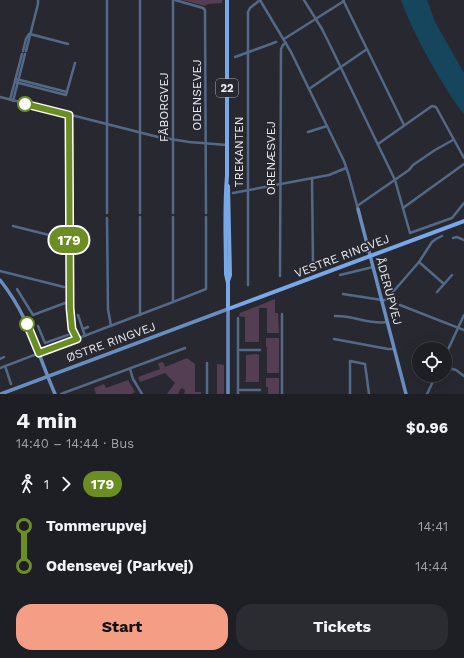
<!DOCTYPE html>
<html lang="en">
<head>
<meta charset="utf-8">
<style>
	:root { --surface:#1e1f24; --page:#2b2c31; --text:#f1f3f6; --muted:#a1a2a6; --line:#3c3d41; --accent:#f49e86 }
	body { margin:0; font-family:"Work Sans",sans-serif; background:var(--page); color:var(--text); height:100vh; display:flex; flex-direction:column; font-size:15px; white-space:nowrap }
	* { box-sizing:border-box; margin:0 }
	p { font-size:13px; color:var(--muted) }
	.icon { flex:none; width:22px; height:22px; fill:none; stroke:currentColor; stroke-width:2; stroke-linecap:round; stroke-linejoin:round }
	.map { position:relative; height:394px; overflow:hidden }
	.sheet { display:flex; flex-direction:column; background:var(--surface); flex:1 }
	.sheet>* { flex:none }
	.badge { padding:0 8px; border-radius:13px; font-size:14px; line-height:26px }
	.fabs { position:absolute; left:412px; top:342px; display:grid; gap:8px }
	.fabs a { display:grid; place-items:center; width:40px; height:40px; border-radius:50%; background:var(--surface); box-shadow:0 4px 16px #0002,0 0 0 1px var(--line); font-size:20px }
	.map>.badge { position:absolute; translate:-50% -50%; box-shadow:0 0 0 2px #fff }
	.legs { display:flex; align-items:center; gap:6px; height:44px; padding:0 16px; font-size:13px }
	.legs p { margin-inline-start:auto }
	.headline { display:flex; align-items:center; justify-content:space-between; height:68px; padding:0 16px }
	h1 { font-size:22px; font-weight:700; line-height:30px }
	.cta { display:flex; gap:8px; margin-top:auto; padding:8px 16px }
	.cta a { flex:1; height:46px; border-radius:16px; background:var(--accent); color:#111; font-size:16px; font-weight:700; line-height:46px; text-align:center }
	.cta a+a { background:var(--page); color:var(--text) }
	ul { padding:0 16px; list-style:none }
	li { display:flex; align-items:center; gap:14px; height:40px; font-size:15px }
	li i { display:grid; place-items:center; width:6px; height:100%; margin:0 5px; background:currentColor }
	li i::after { content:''; width:10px; height:10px; margin:-5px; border:3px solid; border-radius:50%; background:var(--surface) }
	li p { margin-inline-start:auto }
	li:first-child i { background:linear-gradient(#0000 50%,currentColor 0) }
	li:last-child i { background:linear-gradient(currentColor 50%,#0000 0) }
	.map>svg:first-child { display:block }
	.green { fill:#533e53 }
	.water { fill:#15465d }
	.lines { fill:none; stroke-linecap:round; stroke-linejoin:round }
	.street { stroke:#526988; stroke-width:2.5 }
	.secondary { stroke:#688dbe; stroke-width:3.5 }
	.primary { stroke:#78a8e7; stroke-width:4 }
	.line-1-casing { stroke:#fff; stroke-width:9 }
	.line-1 { stroke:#6b8e23; stroke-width:6 }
	.stop-1-dot { fill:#fff; stroke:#6b8e23; stroke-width:2 }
	.labels { text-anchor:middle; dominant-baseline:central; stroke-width:3; stroke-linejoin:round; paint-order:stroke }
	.shield { fill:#282930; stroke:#afb0b5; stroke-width:1 }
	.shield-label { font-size:11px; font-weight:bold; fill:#e9eaee }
	.street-label { font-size:12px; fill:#e9eaee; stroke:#282930 }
</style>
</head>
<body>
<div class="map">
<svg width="464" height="394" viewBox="0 0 464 394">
	<rect width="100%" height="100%" fill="#282930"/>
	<!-- green -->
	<g class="green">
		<path d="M182,0H222V3L208,4L205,6Z"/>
		<path d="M275,299V313H278L279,333H267V308H259V342H245V317L239,316L240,313Z"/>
		<path d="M266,338H279V373H267V347H266Z"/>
		<path d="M257,354L259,355V382H244L246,381V355Z"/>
		<path d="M187,358L195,364V392H201V394H184L185,390L181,388L178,394H167L175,383L165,373L140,382L138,377L160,369L158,363L163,362L165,367Z"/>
		<path d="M217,364L224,365V394H217Z"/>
		<path d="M266,378H279V394H268V387H266Z"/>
		<path d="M128,380L135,392L131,394H96L94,388L104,384L106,388Z"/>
	</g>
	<!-- water -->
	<path class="water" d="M401,0H427L435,22L464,73V114C453,101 444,85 435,70C422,47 410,25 401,0Z"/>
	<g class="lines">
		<!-- street -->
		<g class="street">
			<path d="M107,0V213"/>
			<path d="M140,0V213"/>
			<path d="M173,0V213"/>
			<path d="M175,0L203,8L205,10L206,213"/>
			<path d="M260,0L291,52L344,161L349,176L358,209"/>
			<path d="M304,0L322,29L329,43L395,180L410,233L452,218L464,203"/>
			<path d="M343,0L404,125"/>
			<path d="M30,34L68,44"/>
			<path d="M284,39L344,1"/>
			<path d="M23,51L26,39L29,34"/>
			<path d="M26,51L38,4V0"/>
			<path d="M235,57L276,42"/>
			<path d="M16,79L67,92"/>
			<path d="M15,82L66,95L75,63"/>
			<path d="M309,89L367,49"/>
			<path d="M0,97L158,137L189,142L227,145"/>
			<path d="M10,100L22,54"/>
			<path d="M13,101L25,54"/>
			<path d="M69,115V308L73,329L77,339"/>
			<path d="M308,132L327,126"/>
			<path d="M378,144L432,106L436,107L464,158"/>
			<path d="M312,178L313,266"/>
			<path d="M233,193L329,175L346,168"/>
			<path d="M357,206L360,204L409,170L413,165L435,150L453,140"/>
			<path d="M403,208L464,164"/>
			<path d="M107,218L108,309L111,326"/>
			<path d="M13,226L69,240"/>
			<path d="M453,238L457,237L464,240"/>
			<path d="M419,262L444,284"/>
			<path d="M0,271L64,287"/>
			<path d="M340,275L373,267"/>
			<path d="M280,276L281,49L283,45L286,43"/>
			<path d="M248,285V12L250,8L260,0"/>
			<path d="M17,289L33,315L65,303H69"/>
			<path d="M437,292L452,275"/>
			<path d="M343,294L382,300H386L419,262L432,242L436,239L442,236"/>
			<path d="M173,302V217"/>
			<path d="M400,305L464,330"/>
			<path d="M282,314V394"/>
			<path d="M78,315L85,336"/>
			<path d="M140,315V217"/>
			<path d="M335,316C352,315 370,325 387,322"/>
			<path d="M238,318V394"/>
			<path d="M38,326L45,343L68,335"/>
			<path d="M83,329L88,327"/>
			<path d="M334,339L388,349H394"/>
			<path d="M238,350H260"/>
			<path d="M445,356L464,315"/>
			<path d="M0,359L4,357"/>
			<path d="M5,366L11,384"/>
			<path d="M445,367L456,370L464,376"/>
			<path d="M0,368L173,302L206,289V217"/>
			<path d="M130,369L133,379L142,394"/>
			<path d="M238,390H260"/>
			<path d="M61,394L185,348"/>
			<path d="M207,394V363"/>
			<path d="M350,394V361L365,364L369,394"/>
			<path d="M427,394L436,375"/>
		</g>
		<!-- secondary -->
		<g class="secondary">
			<path d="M358,209L406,394"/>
			<path d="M0,280C29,316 37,353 55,394"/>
			<path d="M1,394L228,309V394"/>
		</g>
		<!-- primary -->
		<g class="primary">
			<path d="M227,0V176C224,209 226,242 226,274L228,283V309L464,221"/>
			<path d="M228,281L230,275L228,186"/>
		</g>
	</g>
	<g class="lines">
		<defs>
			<path id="line-1" d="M25,104L69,115L70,308L72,329L77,339L39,353L27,324"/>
		</defs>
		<!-- line-1 casing -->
		<use href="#line-1" class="line-1-casing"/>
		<!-- line-1 -->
		<use href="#line-1" class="line-1"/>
	</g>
	<!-- markers -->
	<g class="stop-1-dot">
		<circle cx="25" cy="104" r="7"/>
		<circle cx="27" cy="324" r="7"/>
	</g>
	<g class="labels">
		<!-- shield labels -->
		<rect class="shield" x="216" y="79" width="22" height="18" rx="3"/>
		<g class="shield-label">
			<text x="227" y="88">22</text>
		</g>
		<!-- street labels -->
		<g class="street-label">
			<text transform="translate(197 95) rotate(-90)">ODENSEVEJ</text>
			<text transform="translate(164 107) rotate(-90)">FÅBORGVEJ</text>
			<text transform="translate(239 152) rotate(-90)">TREKANTEN</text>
			<text transform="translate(271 158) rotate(-90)">ORENÆSVEJ</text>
			<text transform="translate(342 256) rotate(-21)">VESTRE RINGVEJ</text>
			<text transform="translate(389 291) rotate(75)">ÅDERUPVEJ</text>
			<text transform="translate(111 342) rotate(-20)">ØSTRE RINGVEJ</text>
		</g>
	</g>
</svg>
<div class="fabs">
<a><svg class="icon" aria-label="locate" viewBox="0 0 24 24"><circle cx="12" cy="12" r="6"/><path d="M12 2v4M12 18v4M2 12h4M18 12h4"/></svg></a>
</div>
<b class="badge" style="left:69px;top:240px;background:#6b8e23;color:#fff">179</b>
</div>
<section class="sheet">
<div class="headline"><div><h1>4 min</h1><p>14:40 – 14:44 · Bus</p></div><b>$0.96</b></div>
<div class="legs"><svg class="icon" aria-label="walk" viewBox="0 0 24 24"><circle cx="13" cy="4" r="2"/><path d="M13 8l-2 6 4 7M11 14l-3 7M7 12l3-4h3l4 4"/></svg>1<svg class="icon" aria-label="forward" viewBox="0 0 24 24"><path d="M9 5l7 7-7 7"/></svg><b class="badge" style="background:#6b8e23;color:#fff">179</b></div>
<ul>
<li><i style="color:#6b8e23"></i><b>Tommerupvej</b><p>14:41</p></li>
<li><i style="color:#6b8e23"></i><b>Odensevej (Parkvej)</b><p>14:44</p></li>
</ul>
<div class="cta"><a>Start</a><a>Tickets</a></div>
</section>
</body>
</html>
